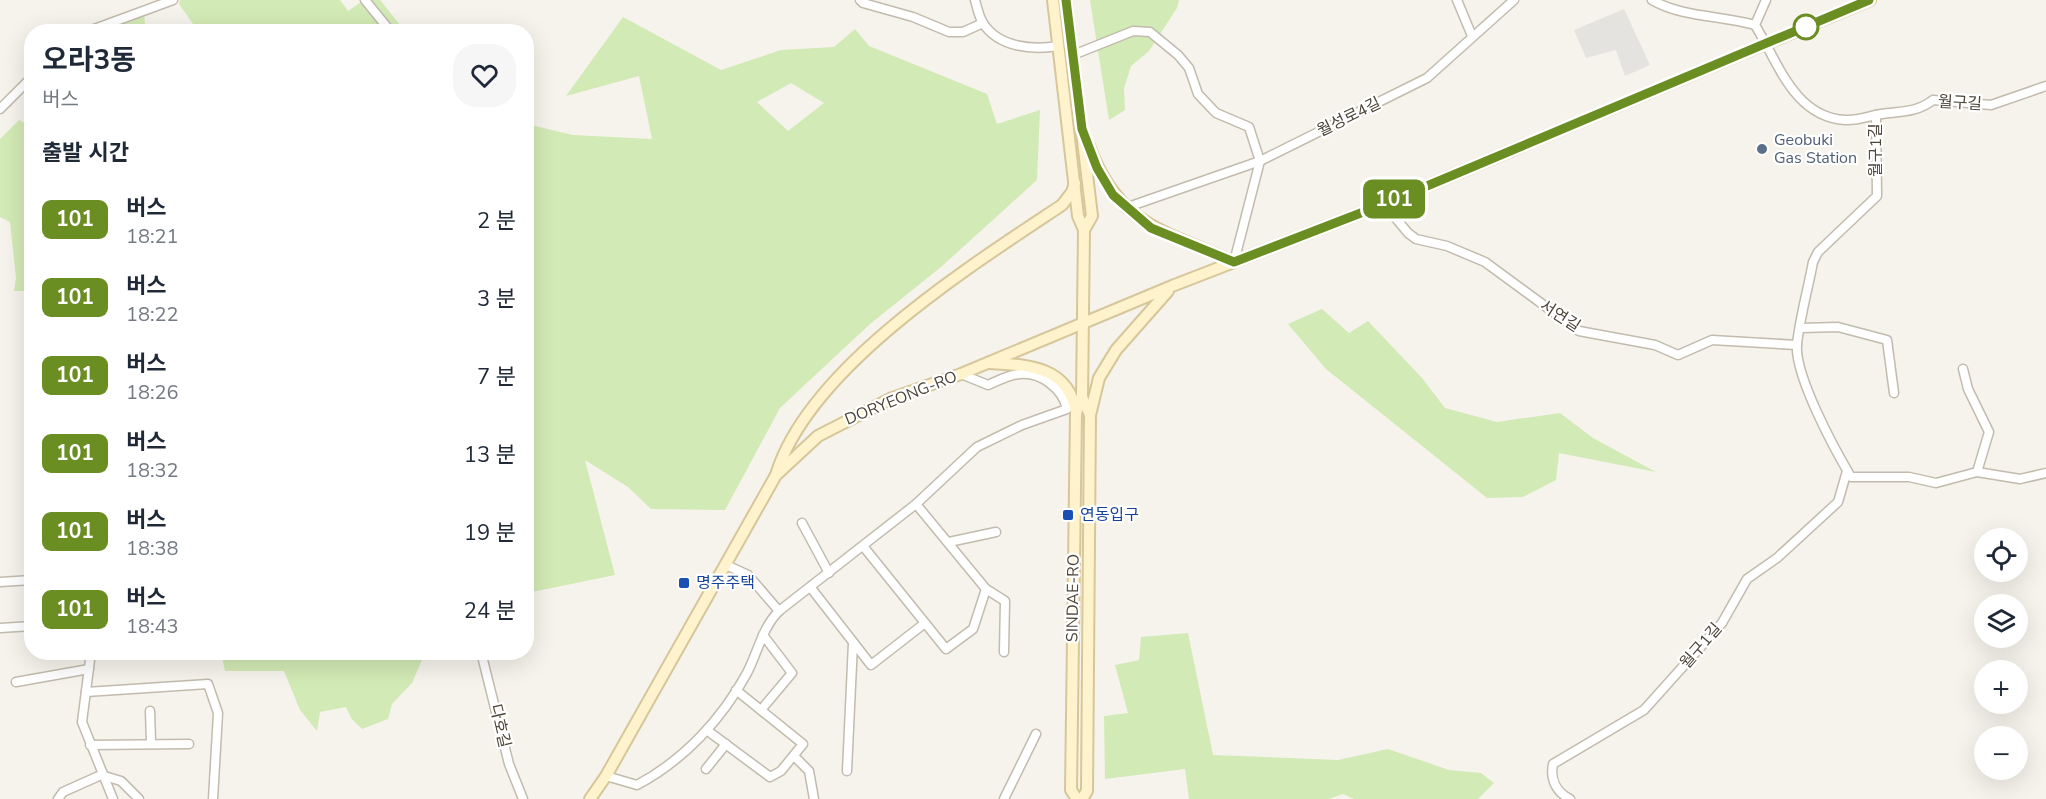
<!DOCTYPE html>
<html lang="ko">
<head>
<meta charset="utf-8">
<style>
	:root { --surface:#fff; --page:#f6f6f7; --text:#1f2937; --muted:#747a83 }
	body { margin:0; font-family:"Nunito Sans","Noto Sans KR",sans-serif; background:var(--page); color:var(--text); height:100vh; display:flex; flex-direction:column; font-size:22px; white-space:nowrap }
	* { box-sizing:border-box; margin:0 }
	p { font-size:20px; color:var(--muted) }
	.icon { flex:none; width:33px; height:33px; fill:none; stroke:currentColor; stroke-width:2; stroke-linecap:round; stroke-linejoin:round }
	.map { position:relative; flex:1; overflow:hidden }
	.drawer { position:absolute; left:24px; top:24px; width:510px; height:636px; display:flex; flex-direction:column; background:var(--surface); border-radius:24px; box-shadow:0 6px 24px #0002 }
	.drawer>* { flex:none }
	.badge { padding:0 12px; border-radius:9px; font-size:21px; line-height:39px }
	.controls { position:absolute; left:1974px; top:528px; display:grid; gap:12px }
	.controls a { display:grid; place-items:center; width:54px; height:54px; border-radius:50%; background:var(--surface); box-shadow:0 6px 24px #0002; font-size:30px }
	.map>.badge { position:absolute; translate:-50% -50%; box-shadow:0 0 0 3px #fff }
	h2 { padding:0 18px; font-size:22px; line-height:54px }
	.round { display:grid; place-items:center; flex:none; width:63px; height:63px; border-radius:24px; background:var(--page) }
	.overview { display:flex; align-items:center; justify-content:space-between; height:102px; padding:0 18px }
	h1 { font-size:28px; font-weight:700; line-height:45px }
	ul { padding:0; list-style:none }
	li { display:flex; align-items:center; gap:18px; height:78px; padding:0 18px }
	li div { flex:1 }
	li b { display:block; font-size:22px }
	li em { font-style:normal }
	li .badge { min-width:66px; font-weight:700; text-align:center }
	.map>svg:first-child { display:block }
	.green { fill:#d2eab5; fill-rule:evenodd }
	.parking { fill:#e5e3e0 }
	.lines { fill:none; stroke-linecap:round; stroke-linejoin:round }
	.street-casing { stroke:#c2bbae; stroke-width:11 }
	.secondary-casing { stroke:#d6c79b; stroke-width:14 }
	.street { stroke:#fff; stroke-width:8 }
	.secondary { stroke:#fff3cd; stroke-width:10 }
	.line-casing { stroke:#fff; stroke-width:14 }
	.line { stroke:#6b8e23; stroke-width:9 }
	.stop-dot { fill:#fff; stroke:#6b8e23; stroke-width:3 }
	.service-dot { fill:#5c6f8a; stroke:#fff; stroke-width:2 }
	.transit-dot { fill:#1a4fb4; stroke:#fff; stroke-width:2 }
	.labels { text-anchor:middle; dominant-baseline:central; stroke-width:4.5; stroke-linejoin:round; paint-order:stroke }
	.street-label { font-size:16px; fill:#4b4439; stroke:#fff }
	.service-label { font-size:16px; fill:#4e5e75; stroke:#fff; text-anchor:start }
	.transit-label { font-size:16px; fill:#164399; stroke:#fff; text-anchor:start }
</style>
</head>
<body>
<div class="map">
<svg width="2046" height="799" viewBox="0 0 2046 799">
	<rect width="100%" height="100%" fill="#f6f3ec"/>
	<!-- green -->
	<g class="green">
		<path d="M180,0H340L348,11L364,0H380L405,31H198L179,4Z"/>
		<path d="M1090,0H1179L1177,8L1149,51L1131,66L1124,88L1125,110L1109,120Z"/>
		<path d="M144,15L146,31H96Z"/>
		<path d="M623,17L721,70L781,50L834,47L855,29L869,46L987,94L997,124L1040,110L1037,180L941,267L870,324L780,408L725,510L651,509L628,487L585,460L615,575L527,593V124L573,135L652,139L639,76L566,96ZM791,83L824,103L788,131L757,102Z"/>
		<path d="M19,120L31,126V291H14L16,278L10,222L0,217V139Z"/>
		<path d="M1322,309L1349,333L1368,321L1422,378L1445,408L1497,422L1560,413L1593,438L1656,472L1559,453L1556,480L1523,497L1487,498L1326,369L1288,324Z"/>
		<path d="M1188,633L1213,755L1338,760L1388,749L1449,770L1481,773L1494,783L1478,799H1354L1343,794L1329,799H1189L1185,769L1105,779L1104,716L1128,713L1115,665L1139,660L1141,637Z"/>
		<path d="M221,653V652L425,653L412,683L392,704L388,719L362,729L351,718L346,707L320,712L317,731L300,710L284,671H225Z"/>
	</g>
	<!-- parking -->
	<path class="parking" d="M1624,9L1650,65L1625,76L1616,50L1586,58L1574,30Z"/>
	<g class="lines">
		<defs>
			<g id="street">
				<path d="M365,0L391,32"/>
				<path d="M860,0L863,3L913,17L949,32H963L983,23"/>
				<path d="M975,0C977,7 979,17 983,23C999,48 1033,50 1058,46"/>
				<path d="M1457,0L1472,36"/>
				<path d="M1652,0C1683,18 1721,15 1755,25"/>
				<path d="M1766,0L1755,25C1778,62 1794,117 1845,120C1857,121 1869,116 1881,114C1901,111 1916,113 1933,100L1991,105L2046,86"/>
				<path d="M86,32L173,0"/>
				<path d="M1073,55L1133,31L1150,32L1178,55L1189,68L1198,94L1216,113L1249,127L1260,161L1125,208"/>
				<path d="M0,109L32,77"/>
				<path d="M1876,115L1877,196L1818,252L1813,262C1808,289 1800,317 1797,344C1794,375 1835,450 1851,477H1909L1936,483L1977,472L2020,479L2046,473"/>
				<path d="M1384,204L1408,233L1416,239L1447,246L1485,262L1579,331L1655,345L1678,355L1712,340L1797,345"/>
				<path d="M1234,262L1260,161L1427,78L1514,0"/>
				<path d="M1801,328L1838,327L1887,340L1894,393"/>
				<path d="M1963,369L1968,389L1989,432L1977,472"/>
				<path d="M916,504L986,589L1005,601L1004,652"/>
				<path d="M802,523L829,573"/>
				<path d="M949,542L996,532"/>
				<path d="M863,546L946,649L973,629L986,589"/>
				<path d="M726,565L748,575L779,611"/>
				<path d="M0,582L32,580"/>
				<path d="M811,588L871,665L925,623"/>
				<path d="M0,628L32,626"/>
				<path d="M91,652L82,722L113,799"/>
				<path d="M481,652L509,764L523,799"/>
				<path d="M16,682L89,669"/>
				<path d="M86,692L208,684L218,713L213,799"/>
				<path d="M761,710L792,673L763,635"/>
				<path d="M150,711L151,742"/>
				<path d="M708,731L770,777L781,771L803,744L736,690"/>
				<path d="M90,745L189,744"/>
				<path d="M794,756L809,771L814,799"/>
				<path d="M706,769L726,744"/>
				<path d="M847,771L853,643"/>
				<path d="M606,776L637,785C684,760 722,719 747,673C758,652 762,628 779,611L916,504L977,447L1022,425L1067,409C1063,389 1041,372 1020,374C1010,374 997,381 988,385L961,374"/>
				<path d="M58,799L63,792L101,775L121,781L139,799"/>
				<path d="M1004,799L1036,734"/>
				<path d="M1570,799C1556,792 1550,779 1553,764L1644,710L1722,623L1747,579L1777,558L1838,502L1847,471"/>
			</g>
			<g id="secondary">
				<path d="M1053,0L1078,216L1084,230L1082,397L1076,413L1071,790L1077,799"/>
				<path d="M1066,0L1092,216L1084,230"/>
				<path d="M1089,146C1118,225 1164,231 1234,262"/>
				<path d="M990,363C1028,365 1068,366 1076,412"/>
				<path d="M1090,415L1099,378L1116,350L1168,291"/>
				<path d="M777,472C811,366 972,265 1062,205L1072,192L1075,183"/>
				<path d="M590,799L606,776L776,475L818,436L892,398L961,374L1172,286L1384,204L1870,0"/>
				<path d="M1082,799L1087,791L1090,415L1082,397"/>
			</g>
		</defs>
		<!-- street casing -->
		<use href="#street" class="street-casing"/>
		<!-- secondary casing -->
		<use href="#secondary" class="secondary-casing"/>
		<!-- street -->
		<use href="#street" class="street"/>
		<!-- secondary -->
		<use href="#secondary" class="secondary"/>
	</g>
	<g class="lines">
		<defs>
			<path id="line" d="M1066,0L1082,129L1097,168L1113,195L1151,228L1234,262L1384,204L1869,0"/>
		</defs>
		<!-- line casing -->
		<use href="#line" class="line-casing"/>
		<!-- line -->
		<use href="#line" class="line"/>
	</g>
	<!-- markers -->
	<circle class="stop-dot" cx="1806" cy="27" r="12"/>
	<circle class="service-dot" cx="1762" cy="149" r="6"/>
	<g class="transit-dot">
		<rect x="1062" y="509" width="12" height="12" rx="3"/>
		<rect x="678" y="577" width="12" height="12" rx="3"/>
	</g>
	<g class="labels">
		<!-- street labels -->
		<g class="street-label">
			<text transform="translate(1960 103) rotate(3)">월구길</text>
			<text transform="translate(1349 117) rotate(-26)">월성로4길</text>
			<text transform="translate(1876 150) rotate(-90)">월구1길</text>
			<text transform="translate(1560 316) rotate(33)">서연길</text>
			<text transform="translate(901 398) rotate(-22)">DORYEONG-RO</text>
			<text transform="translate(1073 598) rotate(-89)">SINDAE-RO</text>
			<text transform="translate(1701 646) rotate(-49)">월구1길</text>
			<text transform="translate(500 726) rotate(77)">다호길</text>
		</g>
		<!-- service labels -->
		<g class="service-label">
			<text x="1774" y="140">Geobuki<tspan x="1774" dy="18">Gas Station</tspan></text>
		</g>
		<!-- transit labels -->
		<g class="transit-label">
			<text x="1080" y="515">연동입구</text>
			<text x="696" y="583">명주주택</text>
		</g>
	</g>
</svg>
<div class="controls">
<a><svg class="icon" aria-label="locate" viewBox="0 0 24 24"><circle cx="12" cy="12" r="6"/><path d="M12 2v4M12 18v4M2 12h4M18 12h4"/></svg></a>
<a><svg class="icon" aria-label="layers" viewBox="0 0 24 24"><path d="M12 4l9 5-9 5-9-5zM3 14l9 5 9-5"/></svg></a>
<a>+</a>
<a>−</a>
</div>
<b class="badge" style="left:1394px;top:199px;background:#6b8e23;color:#fff">101</b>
<section class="drawer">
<div class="overview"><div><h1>오라3동</h1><p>버스</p></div><a class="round"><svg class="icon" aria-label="heart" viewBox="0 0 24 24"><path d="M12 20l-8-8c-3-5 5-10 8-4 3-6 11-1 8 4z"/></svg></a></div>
<h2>출발 시간</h2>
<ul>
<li><span class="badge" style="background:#6b8e23;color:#fff">101</span><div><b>버스</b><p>18:21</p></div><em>2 분</em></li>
<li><span class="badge" style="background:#6b8e23;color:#fff">101</span><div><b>버스</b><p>18:22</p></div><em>3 분</em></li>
<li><span class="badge" style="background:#6b8e23;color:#fff">101</span><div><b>버스</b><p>18:26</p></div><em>7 분</em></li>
<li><span class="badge" style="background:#6b8e23;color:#fff">101</span><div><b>버스</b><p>18:32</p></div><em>13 분</em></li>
<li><span class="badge" style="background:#6b8e23;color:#fff">101</span><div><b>버스</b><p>18:38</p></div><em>19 분</em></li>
<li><span class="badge" style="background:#6b8e23;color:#fff">101</span><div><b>버스</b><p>18:43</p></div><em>24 분</em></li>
</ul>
</section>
</div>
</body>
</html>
